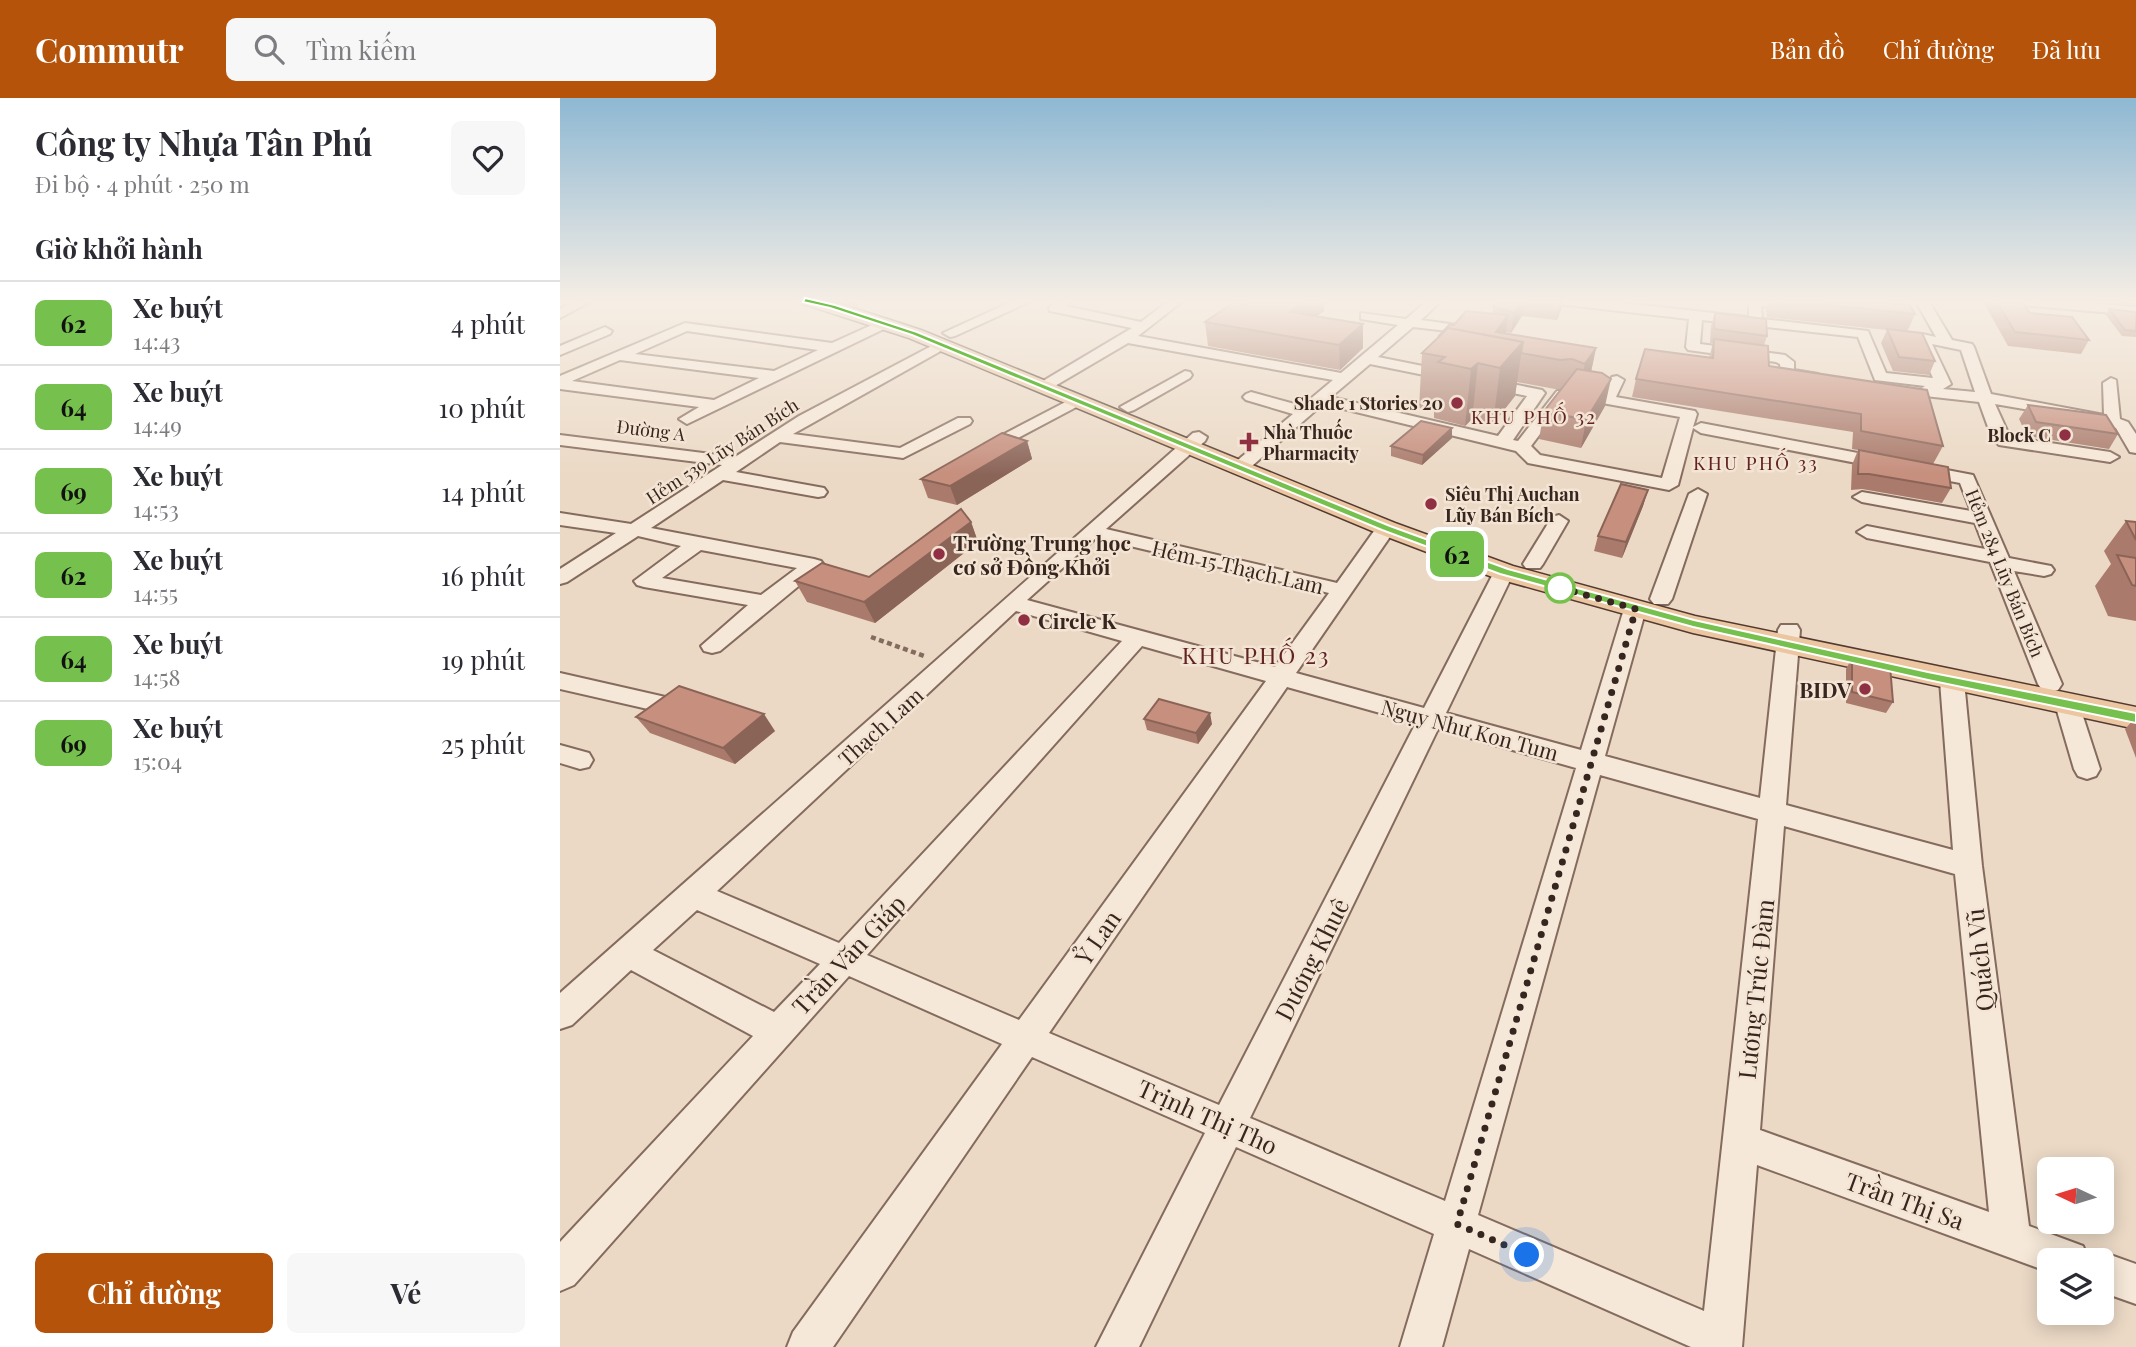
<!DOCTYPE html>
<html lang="vi">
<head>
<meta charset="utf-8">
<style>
	:root { --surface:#fff; --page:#f7f7f7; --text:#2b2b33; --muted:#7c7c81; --line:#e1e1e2; --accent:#b45309 }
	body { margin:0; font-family:"Playfair Display",serif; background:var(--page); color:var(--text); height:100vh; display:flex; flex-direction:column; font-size:26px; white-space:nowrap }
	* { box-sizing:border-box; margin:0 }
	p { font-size:23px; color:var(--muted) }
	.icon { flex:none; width:38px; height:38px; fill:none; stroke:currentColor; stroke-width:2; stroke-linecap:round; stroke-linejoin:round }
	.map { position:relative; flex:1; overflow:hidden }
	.side { display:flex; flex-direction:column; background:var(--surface); width:560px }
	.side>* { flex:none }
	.badge { padding:0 14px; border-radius:10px; font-size:24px; line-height:46px }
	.needle { width:46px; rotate:274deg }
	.fabs { position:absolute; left:1477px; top:1059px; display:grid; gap:14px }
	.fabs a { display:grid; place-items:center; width:77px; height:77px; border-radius:10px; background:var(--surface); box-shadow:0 4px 18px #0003; font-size:35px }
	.you { position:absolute; width:35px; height:35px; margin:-18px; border:5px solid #fff; border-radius:50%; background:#1a73e8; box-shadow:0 0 0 10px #1a73e833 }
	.map>.badge { position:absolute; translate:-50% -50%; box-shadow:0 0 0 4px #fff }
	h2 { padding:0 35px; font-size:26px; line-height:63px }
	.round { display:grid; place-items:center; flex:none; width:74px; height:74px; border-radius:10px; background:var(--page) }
	.overview { display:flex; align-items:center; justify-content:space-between; height:119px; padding:0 35px }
	h1 { font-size:33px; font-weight:700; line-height:52px }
	.action { display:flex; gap:14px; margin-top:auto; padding:14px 35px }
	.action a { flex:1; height:80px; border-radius:10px; background:var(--accent); color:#fff; font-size:28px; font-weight:700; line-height:80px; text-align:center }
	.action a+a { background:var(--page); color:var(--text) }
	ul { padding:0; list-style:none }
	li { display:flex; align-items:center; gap:21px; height:84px; padding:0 35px; border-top:2px solid var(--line) }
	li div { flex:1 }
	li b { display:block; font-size:26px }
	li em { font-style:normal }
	li .badge { min-width:77px; font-weight:700; text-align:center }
	header { display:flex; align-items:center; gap:42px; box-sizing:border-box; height:98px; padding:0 35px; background:var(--accent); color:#fff }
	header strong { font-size:33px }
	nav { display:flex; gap:38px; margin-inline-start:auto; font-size:24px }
	.search { width:490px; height:63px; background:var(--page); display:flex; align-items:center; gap:18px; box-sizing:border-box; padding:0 24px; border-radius:10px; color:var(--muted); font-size:26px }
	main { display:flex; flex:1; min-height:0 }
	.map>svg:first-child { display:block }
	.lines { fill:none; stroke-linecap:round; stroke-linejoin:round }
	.minor-casing { stroke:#856b5d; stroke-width:4 }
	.major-casing { stroke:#533a31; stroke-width:3 }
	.path { stroke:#856b5d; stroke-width:4.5; stroke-dasharray:5 3.5; stroke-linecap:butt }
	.minor { fill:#f6e8d8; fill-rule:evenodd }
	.major { fill:#ebc6a0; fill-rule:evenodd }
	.wall { fill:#aa7b6c }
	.shaded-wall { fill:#8b6458 }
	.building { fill:#c68f7e; stroke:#8b6458; stroke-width:2 }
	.line { fill:#76c04d; stroke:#fff; stroke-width:2 }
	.walk { stroke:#36261f; stroke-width:7; stroke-dasharray:0 12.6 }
	.poi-dot { fill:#8f3143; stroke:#f3e4d4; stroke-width:2.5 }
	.stop-dot { fill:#fff; stroke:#76c04d; stroke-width:3.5 }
	.labels { text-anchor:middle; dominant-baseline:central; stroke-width:5; stroke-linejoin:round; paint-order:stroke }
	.far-poi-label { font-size:18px; font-weight:bold; fill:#36261f; stroke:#f3e4d4; text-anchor:end }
	.far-street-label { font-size:18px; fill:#36261f; stroke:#f3e4d4 }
	.far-neighbourhood-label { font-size:19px; letter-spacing:2px; fill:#602322; stroke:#f3e4d4 }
	.poi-label { font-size:21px; font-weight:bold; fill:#36261f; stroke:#f3e4d4; text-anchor:start }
	.street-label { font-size:21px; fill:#36261f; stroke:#f3e4d4 }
	.neighbourhood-label { font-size:23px; letter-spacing:2px; fill:#602322; stroke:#f3e4d4 }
	.near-street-label { font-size:24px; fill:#36261f; stroke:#f3e4d4 }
</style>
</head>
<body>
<header>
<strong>Commutr</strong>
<div class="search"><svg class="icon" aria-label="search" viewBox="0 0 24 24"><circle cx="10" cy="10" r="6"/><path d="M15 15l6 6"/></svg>Tìm kiếm</div>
<nav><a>Bản đồ</a><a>Chỉ đường</a><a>Đã lưu</a></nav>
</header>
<main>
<section class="side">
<div class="overview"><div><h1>Công ty Nhựa Tân Phú</h1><p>Đi bộ · 4 phút · 250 m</p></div><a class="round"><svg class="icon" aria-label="heart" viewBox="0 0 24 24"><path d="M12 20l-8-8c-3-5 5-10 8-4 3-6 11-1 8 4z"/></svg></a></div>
<h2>Giờ khởi hành</h2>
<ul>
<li><span class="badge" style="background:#76c04d;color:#111">62</span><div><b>Xe buýt</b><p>14:43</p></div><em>4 phút</em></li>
<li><span class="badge" style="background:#76c04d;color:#111">64</span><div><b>Xe buýt</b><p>14:49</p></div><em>10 phút</em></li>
<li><span class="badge" style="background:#76c04d;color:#111">69</span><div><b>Xe buýt</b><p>14:53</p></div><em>14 phút</em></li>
<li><span class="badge" style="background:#76c04d;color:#111">62</span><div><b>Xe buýt</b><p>14:55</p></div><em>16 phút</em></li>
<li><span class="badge" style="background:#76c04d;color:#111">64</span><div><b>Xe buýt</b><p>14:58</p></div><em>19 phút</em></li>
<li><span class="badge" style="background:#76c04d;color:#111">69</span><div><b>Xe buýt</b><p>15:04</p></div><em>25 phút</em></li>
</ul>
<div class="action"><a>Chỉ đường</a><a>Vé</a></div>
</section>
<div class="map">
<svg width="1576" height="1249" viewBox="0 0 1576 1249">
	<rect width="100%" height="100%" fill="#ebd9c5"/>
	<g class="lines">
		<defs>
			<g id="minor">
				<path d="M17,202H33L0,220V211Z"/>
				<path d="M289,202H302L296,206Z"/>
				<path d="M455,202H473L395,238L390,239L383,235Z"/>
				<path d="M497,202H512L506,208L581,224L610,202H624L578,238L781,275L838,227L801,221V215L846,221L868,202H882L861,222L918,230L923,231V237L853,229L818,259L982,292L985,295L953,342L958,343L997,293H1007L1010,296L971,348L980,357L1102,380L1120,319L1042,305L1039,302L1052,279L1057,278L1064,282L1056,299L1135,313L1137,316L1133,329L1141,325L1413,377L1449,460L1491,468L1494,472L1491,476L1484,478L1454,473L1502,586L1498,592L1490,594L1482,592L1478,586L1430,464L1307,440L1297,434L1307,428L1425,451L1415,425L1302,404L1293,399L1302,394L1411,413L1400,385L1141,335L1133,330L1118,387L1109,392L968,365L956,353L763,306L685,374H673L670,370L673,366L733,316L686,302L683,299L686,296L691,294L742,308L773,282L568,245L488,292H478L475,289L478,286L572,230L490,213L489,210ZM810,266L967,298L938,338L771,299Z"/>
				<path d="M992,202H1036L1189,219V202L1241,204L1247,208L1246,211L1201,208L1202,221L1308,233L1326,275L1373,280L1355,240L1362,236L1376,239L1355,202H1368L1392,242L1412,246L1414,249L1431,296L1544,317L1543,285L1551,280L1556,282L1560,321L1568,324L1576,336V355L1570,354L1556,330L1528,322L1435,306L1450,339L1550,354L1559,359L1550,364L1439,347L1432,340L1419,304L1365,298L1357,293L1365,288L1315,282L1298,239L1142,222L1140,246L1225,257L1234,264V272L1258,276L1260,279L1253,283L1221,278L1220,266L1216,264L1128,252L1126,249L1129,221L998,206ZM1372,246L1401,252L1415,294L1383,291L1391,286Z"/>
				<path d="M1443,202H1497L1576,209V217L1449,206Z"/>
				<path d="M325,221L330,222V228L127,326L119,321L139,309L0,291V278L125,225L272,245ZM127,233L258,252L214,273L75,256ZM60,262L199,280L154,302L12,283Z"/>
				<path d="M45,229L52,233L50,236L0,257V248Z"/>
				<path d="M381,243L388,247L386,250L233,336L340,350L398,320H410L412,323L410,326L343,360L220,344L176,374L264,390L267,394L264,398L258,399L163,382L91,430L254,461L261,463L264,467L160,553L152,555L144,553L141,548L188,507L84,489L77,487L74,483L121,448L78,438L7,484L0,486V471L56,435L0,427V415L71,426L162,367L0,347V337L175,359L239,318ZM141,452L237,470L201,497L102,480Z"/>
				<path d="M625,273L630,274L632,277L630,280L574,312L568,314L560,309Z"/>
				<path d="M517,298L522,300L525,303L522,306L439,350H427L425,346Z"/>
				<path d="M639,334L647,339L645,343L546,431L777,485L819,426H833L836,430L736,575L864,610L934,474L937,470H951L954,474L886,615L1021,652L1064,511L1067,506H1083L1086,511L1045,658L1200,700L1218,532L1221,527H1237L1240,532L1226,707L1393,752L1380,583L1384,577L1392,575L1400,577L1404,583L1422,768L1469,1128L1523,1148L1528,1160L1542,1154L1576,1166V1206L1542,1194V1162H1489V1174L1197,1067L1182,1249H1131L909,1151L882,1249H840L874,1136L676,1049L579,1249H536L645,1035L472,959L273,1249H227L233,1234L442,946L289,878L14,1187L0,1193V1144L193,938L71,872L12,927L0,931V895L633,335ZM536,440L769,495L715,569L467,502ZM456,513L562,543L279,845L157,793ZM582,548L706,583L459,922L307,857ZM727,589L856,625L659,1007L489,935ZM878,631L1016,670L885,1103L690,1020ZM1040,677L1198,721L1144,1213L918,1117ZM1224,728L1395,776L1429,1114L1200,1032ZM137,812L260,866L214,914L93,852Z"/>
				<path d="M1138,391L1147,396L1112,501L1108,506H1094L1090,501L1129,396Z"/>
				<path d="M999,417L1008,423L983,466L980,470H966L963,466L992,419Z"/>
				<path d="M0,575L101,598L109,600L113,606L109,612L101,614L0,591Z"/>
				<path d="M1507,598L1515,600L1519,606L1540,671L1536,678L1527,681L1518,678L1514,671L1495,606L1499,600Z"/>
				<path d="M0,647L29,655L33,662L29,669L20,671L0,665Z"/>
			</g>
			<path id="major" d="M238,202L272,203L361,232L835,425L953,468L1135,518L1576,609V631L1133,535L935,480L817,435L349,240L240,205Z"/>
		</defs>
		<!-- minor casing -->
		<use href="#minor" class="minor-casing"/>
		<!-- major casing -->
		<use href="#major" class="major-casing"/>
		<!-- path -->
		<path class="path" d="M311,539L367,559"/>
		<!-- minor -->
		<use href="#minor" class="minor"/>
		<!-- major -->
		<use href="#major" class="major"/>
	</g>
	<!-- wall -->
	<g class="wall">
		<path d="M938,202H1003L1002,209L997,222L962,218L951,235L946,234V236L1036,250L1031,273L1045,308L1021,350L979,341L984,313L1002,291H995L957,284L955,298L933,326L912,321L905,328L874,320V313L859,310L862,255L894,227L933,215V209Z"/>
		<path d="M1208,202H1341L1339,206L1355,216L1347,234L1375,263L1369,277L1333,273L1321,245L1327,232L1207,219L1206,211Z"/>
		<path d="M1427,202H1461L1470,215L1529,242L1521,256L1448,248L1425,207Z"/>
		<path d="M1576,202V207L1533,202Z"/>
		<path d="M686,206L764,213L757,218L803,250L780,272L648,248L645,224Z"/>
		<path d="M1549,211L1576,214V239L1562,238L1546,217Z"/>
		<path d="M1155,215L1207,238L1204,247L1209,268L1383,348L1373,366L1391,390L1382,405L1302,391L1291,392L1292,367L1298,352L1292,351L1293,334L1072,299L1076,281L1149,260L1153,245H1150L1151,228Z"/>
		<path d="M1468,307L1558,336L1549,351L1467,338L1459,321Z"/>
		<path d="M892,330V340L862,367L831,358V348Z"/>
		<path d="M467,343L472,361L397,407L368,400L361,381Z"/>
		<path d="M1088,392L1083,408L1062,460L1034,453L1038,438Z"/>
		<path d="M1566,423L1574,424L1576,423V523L1548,518L1535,488L1551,466L1544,453Z"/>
		<path d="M411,424L418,444L315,525L247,504L235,483L309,479Z"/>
		<path d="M1292,560L1333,604L1326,615L1286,605V571Z"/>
		<path d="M76,619L215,633L175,666L90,635Z"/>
		<path d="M1575,620H1576V660L1565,631Z"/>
		<path d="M584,621L652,626L638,646L587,632Z"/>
	</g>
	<!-- shaded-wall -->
	<g class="shaded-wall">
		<path d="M746,202H764V213L731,237L730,214Z"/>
		<path d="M962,202H964L962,218L951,235L954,215Z"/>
		<path d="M1000,202H1003L1002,209L997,222Z"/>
		<path d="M948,217L945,244L936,234Z"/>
		<path d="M803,226V250L780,272L779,247Z"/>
		<path d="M963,244L955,298L933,326L940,270Z"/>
		<path d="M1036,250L1030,279L1019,295L1025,266Z"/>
		<path d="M918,265L912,321L905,328L911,271Z"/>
		<path d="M1051,281L1045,308L1021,350L1026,322Z"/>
		<path d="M892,330V340L862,367L863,357Z"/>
		<path d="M467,343L472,361L397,407L390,388Z"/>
		<path d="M1088,392L1083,408L1062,460L1066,444Z"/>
		<path d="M411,424L418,444L315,525L304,504Z"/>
		<path d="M650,615L652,626L638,646L636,635Z"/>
		<path d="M204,616L215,633L175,666L163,650Z"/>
	</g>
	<!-- building -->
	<g class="building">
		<path d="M692,202H746L730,214L803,226L779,247L645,224L674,204L686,206Z"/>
		<path d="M938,202H962L954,215L933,209Z"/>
		<path d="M1215,202H1297L1350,207L1355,216Z"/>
		<path d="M1436,202H1461L1470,215L1512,219L1529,242L1455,234Z"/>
		<path d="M1549,211L1576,214V233L1565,232Z"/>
		<path d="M906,213L948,217L936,234L1036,250L1025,266L1012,261L1000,262L961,255L963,244L888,230L878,239L889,227H894Z"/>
		<path d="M1155,215L1206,221L1207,238L1154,231Z"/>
		<path d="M888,230L963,244L940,270L918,265L911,271L878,264L885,259L862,255Z"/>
		<path d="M1327,231L1362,235L1375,263L1339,259Z"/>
		<path d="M1154,241L1208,248L1209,268L1367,292L1383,348L1301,333V316L1076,281L1085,251L1153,260Z"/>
		<path d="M1017,271L1042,275L1051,281L1026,322L984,313Z"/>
		<path d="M1468,307L1546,317L1558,336L1476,324Z"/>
		<path d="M861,323L892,330L863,357L831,348Z"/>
		<path d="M442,335L467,343L390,388L361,381Z"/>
		<path d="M1299,352L1388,369L1391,390L1309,376H1298Z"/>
		<path d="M1061,386L1088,392L1066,444L1038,438Z"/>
		<path d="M401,411L411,424L304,504L235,483L262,465L309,479Z"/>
		<path d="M1566,423L1576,424V442Z"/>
		<path d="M1557,457L1576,460V488L1572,487Z"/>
		<path d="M1292,560L1330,568L1333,604L1292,594Z"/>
		<path d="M119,588L204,616L163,650L76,619Z"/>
		<path d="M599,601L650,615L636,635L584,621Z"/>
	</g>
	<!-- sky -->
	<linearGradient id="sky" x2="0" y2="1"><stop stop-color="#8eb8d3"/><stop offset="0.54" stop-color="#f6eee5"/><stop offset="1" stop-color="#f6eee5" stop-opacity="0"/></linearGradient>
	<rect width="1576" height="377" fill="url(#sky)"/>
	<!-- line -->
	<path class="line" d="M245,200L275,207L357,234L830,428L948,471L1134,522L1368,574L1576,615V625L1368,582L1133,529L940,476L822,432L352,237L270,210L243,204Z"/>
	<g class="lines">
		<!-- walk -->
		<path class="walk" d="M967,1157L897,1126L1076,511L997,489L1000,490"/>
	</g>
	<!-- markers -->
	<g class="poi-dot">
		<circle cx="897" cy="305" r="7"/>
		<circle cx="1505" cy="337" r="7"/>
		<path d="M685.5 333.5h7v7h7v7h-7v7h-7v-7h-7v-7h7z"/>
		<circle cx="871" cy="406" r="7"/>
		<circle cx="379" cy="456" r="7"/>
		<circle cx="464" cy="522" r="7"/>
		<circle cx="1305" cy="591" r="7"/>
	</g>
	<circle class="stop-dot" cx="1000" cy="490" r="14"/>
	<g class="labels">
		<!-- far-poi labels -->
		<g class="far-poi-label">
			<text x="883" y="305">Shade 1 Stories 20</text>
			<text x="703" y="334" text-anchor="start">Nhà Thuốc<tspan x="703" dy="21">Pharmacity</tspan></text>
			<text x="1491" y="337">Block C</text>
			<text x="885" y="396" text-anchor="start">Siêu Thị Auchan<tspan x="885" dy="21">Lũy Bán Bích</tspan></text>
		</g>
		<!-- far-street labels -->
		<g class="far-street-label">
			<text transform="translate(91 332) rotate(7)">Đường A</text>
			<text transform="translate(162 353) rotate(-33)">Hẻm 539 Lũy Bán Bích</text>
			<text transform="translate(1445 475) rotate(68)">Hẻm 284 Lũy Bán Bích</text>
		</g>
		<!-- far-neighbourhood labels -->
		<g class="far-neighbourhood-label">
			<text x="974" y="318">KHU PHỐ 32</text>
			<text x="1196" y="364">KHU PHỐ 33</text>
		</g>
		<!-- poi labels -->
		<g class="poi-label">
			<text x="393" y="444">Trường Trung học<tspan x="393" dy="24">cơ sở Đồng Khởi</tspan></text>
			<text x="478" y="522">Circle K</text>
			<text x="1291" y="591" text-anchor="end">BIDV</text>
		</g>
		<!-- street labels -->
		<g class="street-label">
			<text transform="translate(678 468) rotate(13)">Hẻm 15 Thạch Lam</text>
			<text transform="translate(320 628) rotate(-42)">Thạch Lam</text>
			<text transform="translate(910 631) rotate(15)">Ngụy Như Kon Tum</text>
		</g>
		<!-- neighbourhood labels -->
		<g class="neighbourhood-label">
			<text x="696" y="556">KHU PHỐ 23</text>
		</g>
		<!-- near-street labels -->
		<g class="near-street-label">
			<text transform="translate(537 839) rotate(-55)">Ỷ Lan</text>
			<text transform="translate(288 856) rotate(-47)">Trần Văn Giáp</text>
			<text transform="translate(751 861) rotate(-63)">Dương Khuê</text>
			<text transform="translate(1419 862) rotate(-96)">Quách Vũ</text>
			<text transform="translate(1195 891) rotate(-84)">Lương Trúc Đàm</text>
			<text transform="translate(648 1018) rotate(24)">Trịnh Thị Tho</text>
			<text transform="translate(1345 1102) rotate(20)">Trần Thị Sa</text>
		</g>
	</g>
</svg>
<div class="fabs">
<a><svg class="needle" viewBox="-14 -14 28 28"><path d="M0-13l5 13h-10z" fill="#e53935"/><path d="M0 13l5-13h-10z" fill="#7c7c81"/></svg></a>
<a><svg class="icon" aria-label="layers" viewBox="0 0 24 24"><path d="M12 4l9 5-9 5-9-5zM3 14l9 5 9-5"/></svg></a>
</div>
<div class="you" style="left:967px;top:1157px"></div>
<b class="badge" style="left:897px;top:456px;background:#76c04d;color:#111">62</b>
</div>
</main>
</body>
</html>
